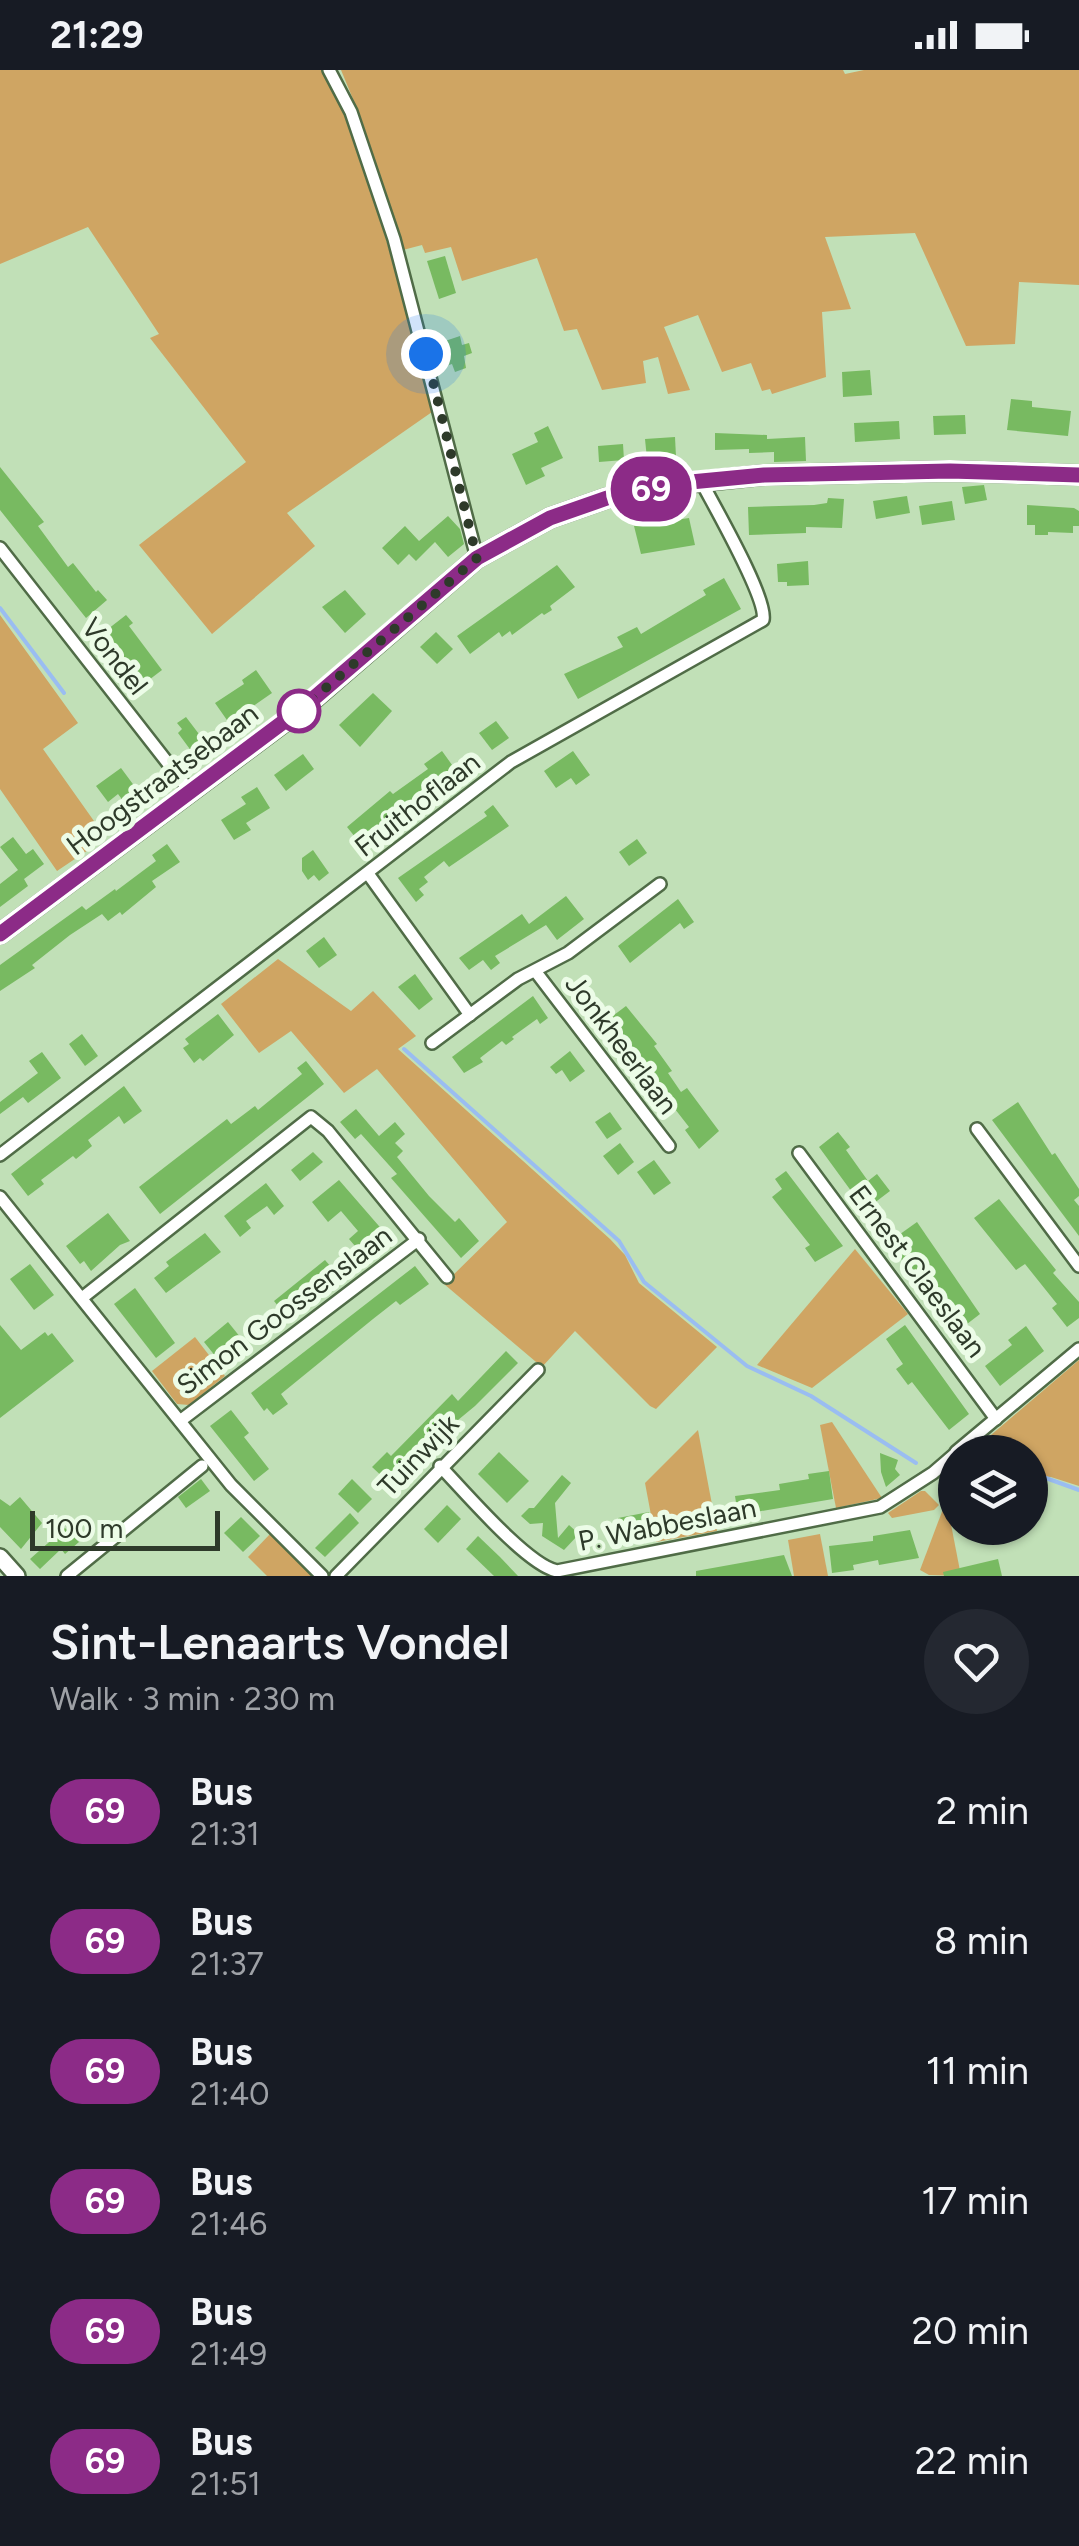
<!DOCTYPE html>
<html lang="en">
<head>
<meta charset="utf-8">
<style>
	:root { --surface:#171b24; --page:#242831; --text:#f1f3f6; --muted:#9ea1a6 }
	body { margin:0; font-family:Figtree,sans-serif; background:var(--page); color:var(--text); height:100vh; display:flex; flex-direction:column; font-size:38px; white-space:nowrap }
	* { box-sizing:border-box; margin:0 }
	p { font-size:32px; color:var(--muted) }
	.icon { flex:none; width:55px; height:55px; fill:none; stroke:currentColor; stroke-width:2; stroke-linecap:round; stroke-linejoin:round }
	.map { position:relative; height:1506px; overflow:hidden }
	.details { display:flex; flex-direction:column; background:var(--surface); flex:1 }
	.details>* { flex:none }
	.badge { padding:0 20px; border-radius:32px; font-size:35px; line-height:65px }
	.buttons { position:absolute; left:938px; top:1365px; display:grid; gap:20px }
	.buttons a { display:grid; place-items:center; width:110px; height:110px; border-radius:50%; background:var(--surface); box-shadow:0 2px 8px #0004; font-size:50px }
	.scale { position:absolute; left:30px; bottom:25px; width:190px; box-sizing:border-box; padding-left:10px; border:5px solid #2e3a2a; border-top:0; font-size:28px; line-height:35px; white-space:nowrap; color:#2e3a2a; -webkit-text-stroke:8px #ecfce7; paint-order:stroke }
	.you { position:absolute; width:50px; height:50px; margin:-25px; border:8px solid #fff; border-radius:50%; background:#1a73e8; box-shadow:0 0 0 15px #1a73e833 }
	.map>.badge { position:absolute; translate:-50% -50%; box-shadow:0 0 0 5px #fff }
	.round { display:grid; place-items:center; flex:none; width:105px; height:105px; border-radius:52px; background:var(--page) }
	.summary { display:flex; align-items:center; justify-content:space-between; height:170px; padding:0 50px }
	h1 { font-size:48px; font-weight:600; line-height:75px }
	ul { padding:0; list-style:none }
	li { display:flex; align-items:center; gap:30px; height:130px; padding:0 50px }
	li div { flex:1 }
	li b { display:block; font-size:38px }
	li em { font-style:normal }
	li .badge { min-width:110px; font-weight:700; text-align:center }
	.status { display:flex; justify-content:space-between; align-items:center; height:70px; padding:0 50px; background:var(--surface); direction:ltr }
	.status svg { height:28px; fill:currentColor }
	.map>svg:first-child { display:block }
	.green { fill:#cfa563 }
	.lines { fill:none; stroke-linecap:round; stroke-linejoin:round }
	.stream { stroke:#9abdf1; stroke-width:4 }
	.building { fill:#78ba61 }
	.minor-casing { stroke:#506c47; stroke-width:16 }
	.tertiary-casing { stroke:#506c47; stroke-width:20 }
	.secondary-casing { stroke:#506c47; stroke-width:22 }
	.minor { stroke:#fff; stroke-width:11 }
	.tertiary { stroke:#fff; stroke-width:15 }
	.secondary { stroke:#fff; stroke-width:18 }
	.line-casing { stroke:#fff; stroke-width:22 }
	.line { stroke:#8c2b87; stroke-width:15 }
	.walk { stroke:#2e3a2a; stroke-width:10; stroke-dasharray:0 18 }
	.stop-dot { fill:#fff; stroke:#8c2b87; stroke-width:5 }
	.labels { text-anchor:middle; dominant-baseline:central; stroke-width:10; stroke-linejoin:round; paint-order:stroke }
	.street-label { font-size:28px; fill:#2e3a2a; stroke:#ecfce7 }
</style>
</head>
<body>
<div class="status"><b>21:29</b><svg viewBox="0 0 49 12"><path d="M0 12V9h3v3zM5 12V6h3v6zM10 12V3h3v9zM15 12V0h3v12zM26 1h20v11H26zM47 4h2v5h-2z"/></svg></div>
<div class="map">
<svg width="1079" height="1506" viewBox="0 0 1079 1506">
	<rect width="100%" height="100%" fill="#c1e0b7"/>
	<!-- green -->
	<g class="green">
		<path d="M0,0H323C347,33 356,75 369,113C393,189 413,265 432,342L287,443L315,476L212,564L139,475L246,392L150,268L159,264L88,157L0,194Z"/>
		<path d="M341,0H843L845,4L864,0H1079V215L1019,212L1015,274L966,276L915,163L825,167L851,239L822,242L826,307L772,324L770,319L762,321L751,293L722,302L698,245L664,257L690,320L668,324L658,287L643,291L646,313L602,320L577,259L564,261L537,188L462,211L451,177L425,183L422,175L403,180L362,51Z"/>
		<path d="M0,545L78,653L43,679L106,768L57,801L0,719Z"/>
		<path d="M278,889L351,941L373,921L416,966L398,979L610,1169L625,1185L639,1213L717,1277L656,1339L650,1336L575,1261L542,1297L444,1214L507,1152L377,999L344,1023L291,961L259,983L221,934Z"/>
		<path d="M855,1179L908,1244L812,1318L757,1295Z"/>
		<path d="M195,1267L225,1306L189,1335L177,1334L152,1301Z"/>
		<path d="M1079,1290V1416L1051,1407L1030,1405V1382H971Z"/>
		<path d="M832,1352L882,1428L836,1438L820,1355Z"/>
		<path d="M698,1360L717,1461L656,1472L645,1413Z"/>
		<path d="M921,1421H925L939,1435L934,1440L892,1448L888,1443Z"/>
		<path d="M943,1439L949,1444L961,1506L929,1505L920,1500Z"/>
		<path d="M271,1463L309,1500L314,1506H267L248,1487Z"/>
		<path d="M820,1464L828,1506H794L788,1470Z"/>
	</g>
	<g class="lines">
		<!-- stream -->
		<g class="stream">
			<path d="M0,538L64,623"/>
			<path d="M404,979L619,1171L644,1212L747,1296L811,1326L916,1393"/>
			<path d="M1030,1408L1043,1407L1079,1420"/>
			<path d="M947,1416L955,1412"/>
		</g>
	</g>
	<!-- building -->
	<g class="building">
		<path d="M445,186L456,223L439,229L427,191Z"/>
		<path d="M460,266L462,275L469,273L472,283L464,286L466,298L455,302L452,294L443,297L440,287L446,285L442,272Z"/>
		<path d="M870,300L872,325L843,327L842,302Z"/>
		<path d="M1011,329L1032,331V337L1071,341L1068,366L1007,360Z"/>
		<path d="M965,345L966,364L934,365L933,346Z"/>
		<path d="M899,351L900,369L855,372L854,353Z"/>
		<path d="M548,356L563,388L541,398L545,406L526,415L512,384L538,372L534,363Z"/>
		<path d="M715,363L767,365V369L805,367L806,391L774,392V382L749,383V379L715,380Z"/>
		<path d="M675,367L676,387L647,389L645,369Z"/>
		<path d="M623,374L624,390L599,392L598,376Z"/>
		<path d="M0,397L44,452L38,456L68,497L73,493L96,522L98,520L107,530L86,548L0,440Z"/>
		<path d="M984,415L987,430L965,434L962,417Z"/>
		<path d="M907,426L910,443L876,449L873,431Z"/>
		<path d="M828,428L844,429L842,458L806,457V463L749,465L748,437L814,435L827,433Z"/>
		<path d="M952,431L955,450L922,455L919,436Z"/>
		<path d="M1027,435L1074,438L1079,441V456H1073V463L1048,462V465H1035V455H1027Z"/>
		<path d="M448,446L460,459L464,474L448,487L435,472L416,491L409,484L398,495L382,478L405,456L419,471Z"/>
		<path d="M689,448L695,475L641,484L634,456Z"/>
		<path d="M808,491L809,515L787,516V512H778L777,494Z"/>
		<path d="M557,495L575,517L550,536L552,540L544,545L542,543L512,565L510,561L502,567L499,562L470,584L457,566Z"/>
		<path d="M724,508L741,539L578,629L564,604L623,577L617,567L637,557L641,564L706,525L703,520Z"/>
		<path d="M345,520L366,544L345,563L322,537Z"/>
		<path d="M126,545L133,553L129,556L162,600L141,616L111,571L107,575L99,566Z"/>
		<path d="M436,562L453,579L437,594L420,577Z"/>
		<path d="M256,600L272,623L229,653L215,633L244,614L242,610Z"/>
		<path d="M373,623L392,641L360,677L339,655Z"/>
		<path d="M186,647L205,672L192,682L178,663L182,659L177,653Z"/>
		<path d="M496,651L509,668L492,680L479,663Z"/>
		<path d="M442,681L460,706L364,778L347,757L390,721L393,724L428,699L424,694Z"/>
		<path d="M573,681L590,705L576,715L571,708L556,718L544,701Z"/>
		<path d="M303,684L314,699L286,721L274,705Z"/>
		<path d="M121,698L141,725L127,736L118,724L108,732L96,716Z"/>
		<path d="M257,717L270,738L246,753L251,760L234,770L221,750L246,734L241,727Z"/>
		<path d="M493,735L509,756L449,797L444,791L424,807L428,812L419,819L424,825L416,832L398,808L487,746L484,742Z"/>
		<path d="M13,767L26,784L33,779L44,794L24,809L28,816L0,837V814L18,800L0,777Z"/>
		<path d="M637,769L647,783L629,796L619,782Z"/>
		<path d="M167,774L180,792L152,811L156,817L122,845L120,842L108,851L102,844L70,865L32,895L35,898L0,921V895L82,836L86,840L115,819L116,821L156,791L152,785Z"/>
		<path d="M313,780L329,803L319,811L314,805L308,810L302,801V788Z"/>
		<path d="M566,826L584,849L557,870L546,855L495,886L500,893L491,900L483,890L469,900L459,888L522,844L529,854Z"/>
		<path d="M678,829L694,852L684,859L680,853L630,893L618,876Z"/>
		<path d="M324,867L337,885L319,898L306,881Z"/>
		<path d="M415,904L433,929L419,940L398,917Z"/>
		<path d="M533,926L548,948L540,954L537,949L512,967L514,969L506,975L502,971L480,988L483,992L464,1003L452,987Z"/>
		<path d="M626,936L657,974L654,976L672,1001L668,1003L681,1022L687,1018L719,1061L699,1079L685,1060L689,1057L675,1039L672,1041L654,1014L651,1016L645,1007L648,1004L637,987L633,989L616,964L612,967L602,954Z"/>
		<path d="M218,944L234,965L203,991L200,988L194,993L183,978L189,974L185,969Z"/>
		<path d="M82,964L98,986L85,996L69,974Z"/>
		<path d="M570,981L585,1001L570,1012L562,1000L556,1004L550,997Z"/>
		<path d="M42,982L61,1008L28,1033L23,1027L0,1044V1032L38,1003L29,991Z"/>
		<path d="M306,991L324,1014L160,1144L139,1117L227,1049L231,1054L255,1036L258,1040L302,1004L297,998Z"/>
		<path d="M124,1016L142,1041L124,1054L119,1046L88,1070L92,1076L76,1089L73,1086L41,1110L44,1114L28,1126L11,1104Z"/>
		<path d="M1018,1032L1052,1085L1055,1083L1079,1119V1126L1074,1130L1079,1136V1166L992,1050Z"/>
		<path d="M356,1039L379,1066L395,1052L405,1064L395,1073L403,1081L397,1087L429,1126L455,1152L459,1148L479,1171L461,1188L391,1108L397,1104L361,1064L355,1069L340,1052Z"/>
		<path d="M610,1042L622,1059L607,1069L595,1052Z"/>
		<path d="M838,1062L850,1077L846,1080L868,1111L877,1104L890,1121L865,1140L819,1077Z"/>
		<path d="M620,1073L634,1092L618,1105L603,1086Z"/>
		<path d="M313,1082L323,1092L300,1111L291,1100Z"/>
		<path d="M654,1090L671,1113L654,1125L637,1102Z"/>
		<path d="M786,1101L843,1176L815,1192L805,1178L810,1175L772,1127L782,1119L775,1109Z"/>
		<path d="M339,1110L385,1163L361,1183L349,1169L358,1161L341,1141L328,1152L312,1132Z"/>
		<path d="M266,1113L284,1136L274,1145L267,1136L246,1151L251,1158L240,1167L224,1146Z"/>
		<path d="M999,1129L1056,1200L1053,1203L1079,1232V1248L1067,1257L1052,1238L1057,1234L1025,1194L1016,1200L974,1148Z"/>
		<path d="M108,1143L130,1171L120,1175L91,1201L84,1191L80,1194L66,1176Z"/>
		<path d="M917,1152L980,1244L958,1261L942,1246L889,1172Z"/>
		<path d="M205,1163L221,1182L166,1223L154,1208L169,1196L166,1192Z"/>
		<path d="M325,1190L337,1204L286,1246L274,1231Z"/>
		<path d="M30,1194L54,1225L34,1240L10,1209Z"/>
		<path d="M415,1196L429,1214L400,1235L396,1231L373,1249L281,1324L288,1334L273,1345L267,1338L264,1341L251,1323Z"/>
		<path d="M135,1218L175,1273L156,1288L114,1234Z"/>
		<path d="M228,1252L245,1273L220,1292L204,1272Z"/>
		<path d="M0,1255L21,1280L45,1262L48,1266L52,1263L74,1291L0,1348Z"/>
		<path d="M905,1255L969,1344L949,1360L912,1312L908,1315L896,1299L903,1294L886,1269Z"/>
		<path d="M1026,1256L1044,1281L1000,1316L985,1296L1012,1275L1008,1270Z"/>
		<path d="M506,1281L518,1293L475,1336L452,1355L447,1350L387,1411L372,1397L387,1382L391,1386L452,1324L458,1331Z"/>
		<path d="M231,1340L249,1363L244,1367L269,1399L254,1411L210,1356Z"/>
		<path d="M499,1382L529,1411L507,1433L478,1404Z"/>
		<path d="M880,1383L898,1390L895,1399L900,1405L886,1417L881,1402Z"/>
		<path d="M829,1401L833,1429L738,1445L735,1426L780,1420L779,1414L809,1409L808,1404Z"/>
		<path d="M562,1405L571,1413L555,1433L558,1468L569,1455L579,1464L564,1480L542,1466L543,1453L530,1454L521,1446L529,1438H534Z"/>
		<path d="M201,1409L210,1421L186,1438L178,1427Z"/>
		<path d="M352,1409L372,1429L358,1443L338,1424Z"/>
		<path d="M20,1427L42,1453L21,1479L0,1457V1429L10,1436Z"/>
		<path d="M447,1435L461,1449L438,1473L424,1459Z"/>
		<path d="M649,1442L653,1463L621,1468L618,1448Z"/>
		<path d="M350,1443L359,1453L325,1487L315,1478Z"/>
		<path d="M241,1447L260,1466L243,1482L224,1463Z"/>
		<path d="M65,1458L79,1472L65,1484L61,1479L40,1499L30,1489Z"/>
		<path d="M910,1460L919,1488L879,1495L878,1490L853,1495L854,1500L832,1503L829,1476L873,1471V1466Z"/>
		<path d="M478,1466L500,1487L518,1506H494L466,1479Z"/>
		<path d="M784,1485L792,1506H696V1501Z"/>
		<path d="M998,1489L1002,1506H944L943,1502Z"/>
	</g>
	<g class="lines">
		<defs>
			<g id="minor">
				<path d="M329,0L351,42L394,169L477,488"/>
				<path d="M0,478L192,724"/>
				<path d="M369,805L470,945"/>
				<path d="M536,902L669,1076"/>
				<path d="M432,973L518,909L568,883L660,814"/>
				<path d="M977,1059L1079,1196"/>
				<path d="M799,1083L996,1349"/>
				<path d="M0,1085L511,692L763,550C768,529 714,436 701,411"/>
				<path d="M0,1127L231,1415L322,1506"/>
				<path d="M82,1228L311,1047L328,1061L447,1207"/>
				<path d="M180,1351L419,1169"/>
				<path d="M956,1382L1079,1279"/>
				<path d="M440,1396C464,1421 527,1495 557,1501L880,1437L933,1403L955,1384"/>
				<path d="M67,1506L202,1396"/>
				<path d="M336,1506L538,1300"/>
			</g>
			<path id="tertiary" d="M0,1487L17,1506"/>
			<path id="secondary" d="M0,864L307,635L477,488L550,448L607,428L670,415L764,405L950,401L1079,405"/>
		</defs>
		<!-- minor casing -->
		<use href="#minor" class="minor-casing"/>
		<!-- tertiary casing -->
		<use href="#tertiary" class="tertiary-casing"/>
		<!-- secondary casing -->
		<use href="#secondary" class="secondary-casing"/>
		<!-- minor -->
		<use href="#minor" class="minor"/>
		<!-- tertiary -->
		<use href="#tertiary" class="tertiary"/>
		<!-- secondary -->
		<use href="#secondary" class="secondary"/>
	</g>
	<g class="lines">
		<defs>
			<path id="line" d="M0,864L306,635L477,488L550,448L607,428L670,414L764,405L950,401L1079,405"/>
		</defs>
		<!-- line casing -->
		<use href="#line" class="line-casing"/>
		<!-- line -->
		<use href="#line" class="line"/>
		<!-- walk -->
		<path class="walk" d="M299,641L477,488L426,284"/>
	</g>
	<!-- markers -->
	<circle class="stop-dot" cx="299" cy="641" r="20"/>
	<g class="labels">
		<!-- street labels -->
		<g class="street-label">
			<text transform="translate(115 586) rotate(52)">Vondel</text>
			<text transform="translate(162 709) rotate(-37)">Hoogstraatsebaan</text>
			<text transform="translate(417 734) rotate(-38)">Fruithoflaan</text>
			<text transform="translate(622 974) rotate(53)">Jonkheerlaan</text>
			<text transform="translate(918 1201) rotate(53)">Ernest Claeslaan</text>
			<text transform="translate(284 1240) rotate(-37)">Simon Goossenslaan</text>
			<text transform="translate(418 1385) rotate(-46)">Tuinwijk</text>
			<text transform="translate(667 1454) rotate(-11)">P. Wabbeslaan</text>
		</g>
	</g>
</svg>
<div class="buttons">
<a><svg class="icon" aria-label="layers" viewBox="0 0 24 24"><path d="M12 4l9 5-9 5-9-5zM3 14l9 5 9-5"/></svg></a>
</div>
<div class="scale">100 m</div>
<div class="you" style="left:426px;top:284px"></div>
<b class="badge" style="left:651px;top:419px;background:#8c2b87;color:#fff">69</b>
</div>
<section class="details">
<div class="summary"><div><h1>Sint-Lenaarts Vondel</h1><p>Walk · 3 min · 230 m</p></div><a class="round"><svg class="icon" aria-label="heart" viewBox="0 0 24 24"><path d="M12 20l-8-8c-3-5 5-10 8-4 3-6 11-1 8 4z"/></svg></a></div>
<ul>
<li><span class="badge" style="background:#8c2b87;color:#fff">69</span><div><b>Bus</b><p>21:31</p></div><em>2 min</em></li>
<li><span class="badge" style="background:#8c2b87;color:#fff">69</span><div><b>Bus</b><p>21:37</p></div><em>8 min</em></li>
<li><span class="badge" style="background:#8c2b87;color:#fff">69</span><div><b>Bus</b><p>21:40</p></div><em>11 min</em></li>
<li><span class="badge" style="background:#8c2b87;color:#fff">69</span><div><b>Bus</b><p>21:46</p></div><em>17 min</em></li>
<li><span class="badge" style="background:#8c2b87;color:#fff">69</span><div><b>Bus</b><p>21:49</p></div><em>20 min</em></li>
<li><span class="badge" style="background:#8c2b87;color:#fff">69</span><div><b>Bus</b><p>21:51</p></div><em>22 min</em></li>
</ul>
</section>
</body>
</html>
